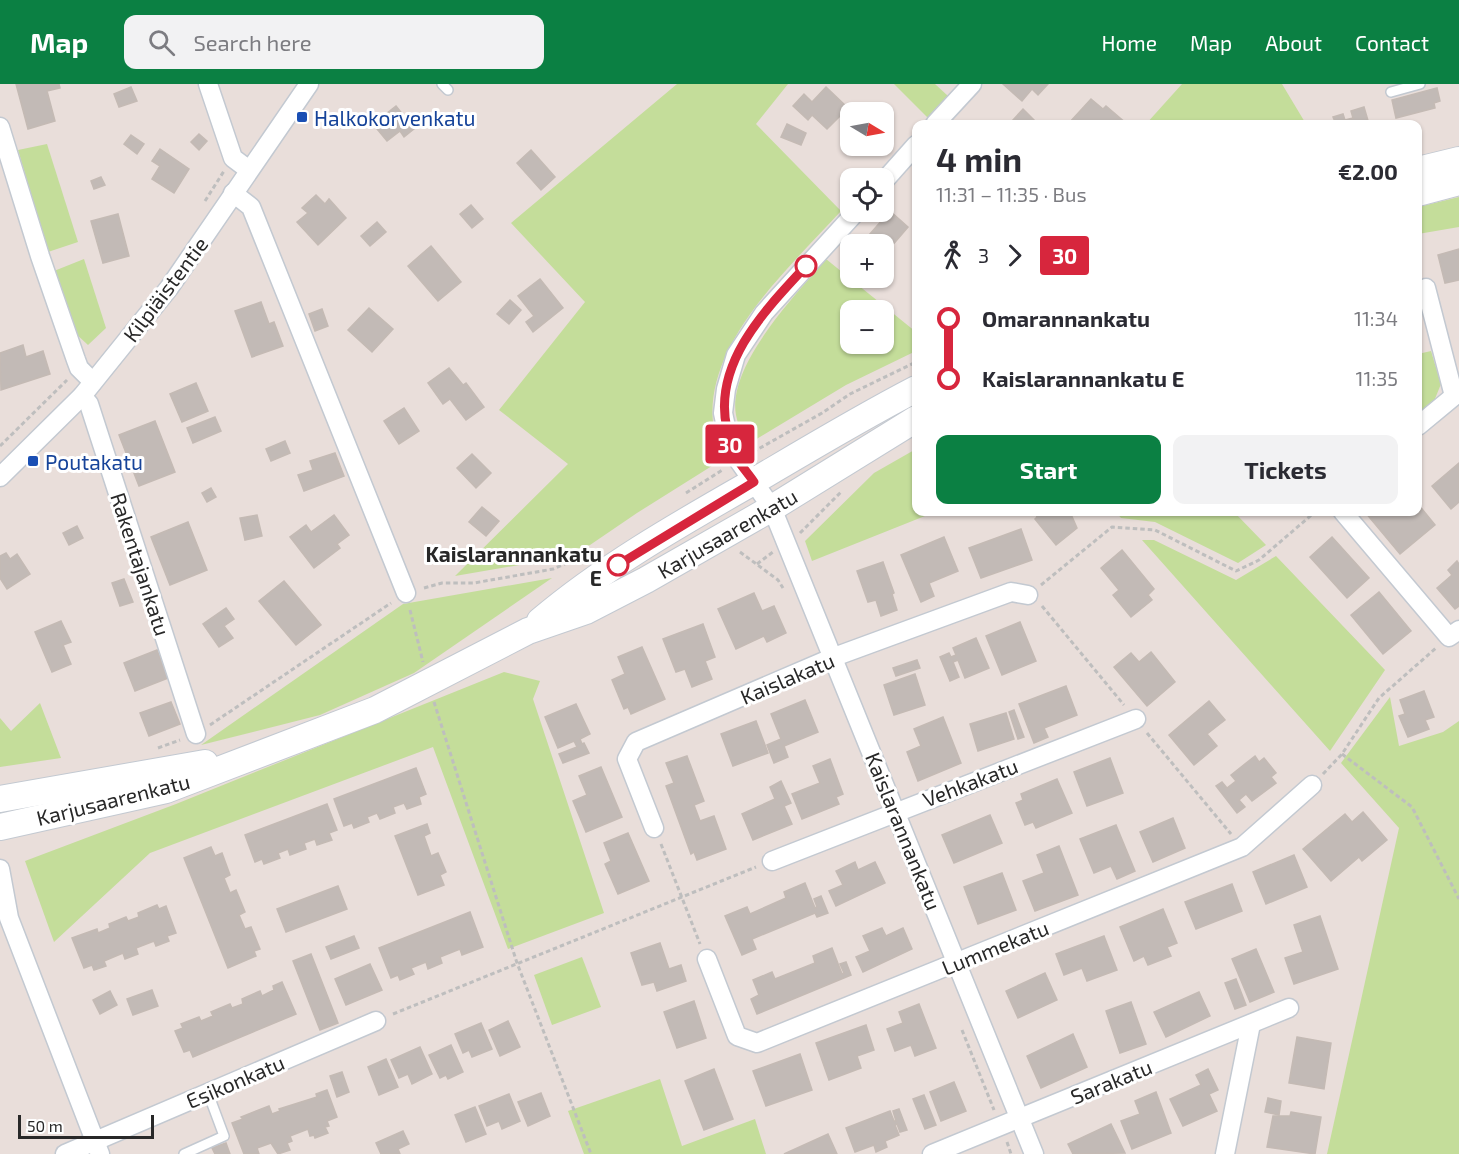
<!DOCTYPE html>
<html lang="en">
<head>
<meta charset="utf-8">
<style>
	:root { --surface:#fff; --page:#f2f2f3; --text:#2b2b33; --muted:#7c7c81; --accent:#0b8043 }
	body { margin:0; font-family:"Exo 2",sans-serif; background:var(--page); color:var(--text); height:100vh; display:flex; flex-direction:column; font-size:22px; white-space:nowrap }
	* { box-sizing:border-box; margin:0 }
	p { font-size:20px; color:var(--muted) }
	.icon { flex:none; width:33px; height:33px; fill:none; stroke:currentColor; stroke-width:2; stroke-linecap:round; stroke-linejoin:round }
	.map { position:relative; flex:1; overflow:hidden }
	.side { position:absolute; left:912px; top:36px; width:510px; height:396px; display:flex; flex-direction:column; background:var(--surface); border-radius:12px; box-shadow:0 2px 4px #0004 }
	.side>* { flex:none }
	.badge { padding:0 12px; border-radius:4px; font-size:21px; line-height:39px }
	.needle { width:39px; rotate:100deg }
	.tools { position:absolute; left:840px; top:18px; display:grid; gap:12px }
	.tools a { display:grid; place-items:center; width:54px; height:54px; border-radius:12px; background:var(--surface); box-shadow:0 2px 4px #0004; font-size:30px }
	.scale { position:absolute; left:18px; bottom:15px; width:136px; box-sizing:border-box; padding-left:6px; border:3px solid #282828; border-top:0; font-size:16px; line-height:21px; white-space:nowrap; color:#282828; -webkit-text-stroke:4px #fff; paint-order:stroke }
	.map>.badge { position:absolute; translate:-50% -50%; box-shadow:0 0 0 3px #fff }
	.legs { display:flex; align-items:center; gap:9px; height:66px; padding:0 24px; font-size:20px }
	.legs p { margin-inline-start:auto }
	.headline { display:flex; align-items:center; justify-content:space-between; height:102px; padding:0 24px }
	h1 { font-size:33px; font-weight:700; line-height:45px }
	.cta { display:flex; gap:12px; margin-top:auto; padding:12px 24px }
	.cta a { flex:1; height:69px; border-radius:12px; background:var(--accent); color:#fff; font-size:24px; font-weight:700; line-height:69px; text-align:center }
	.cta a+a { background:var(--page); color:var(--text) }
	ul { padding:0 24px; list-style:none }
	li { display:flex; align-items:center; gap:21px; height:60px; font-size:22px }
	li i { display:grid; place-items:center; width:9px; height:100%; margin:0 8px; background:currentColor }
	li i::after { content:''; width:15px; height:15px; margin:-8px; border:4px solid; border-radius:50%; background:var(--surface) }
	li p { margin-inline-start:auto }
	li:first-child i { background:linear-gradient(#0000 50%,currentColor 0) }
	li:last-child i { background:linear-gradient(currentColor 50%,#0000 0) }
	header { display:flex; align-items:center; gap:36px; box-sizing:border-box; height:84px; padding:0 30px; background:var(--accent); color:#fff }
	header strong { font-size:28px }
	nav { display:flex; gap:33px; margin-inline-start:auto; font-size:21px }
	.search { width:420px; height:54px; background:var(--page); display:flex; align-items:center; gap:15px; box-sizing:border-box; padding:0 21px; border-radius:12px; color:var(--muted); font-size:22px }
	.map>svg:first-child { display:block }
	.green { fill:#c4dd9a; fill-rule:evenodd }
	.building { fill:#c2bab6; stroke:#c4bab4; stroke-width:1.5 }
	.lines { fill:none; stroke-linecap:round; stroke-linejoin:round }
	.lane-casing { stroke:#c3c9d1; stroke-width:12 }
	.street-casing { stroke:#c3c9d1; stroke-width:21 }
	.secondary-casing { stroke:#c3c9d1; stroke-width:28 }
	.path { stroke:#bebebe; stroke-width:3; stroke-dasharray:4.5 3; stroke-linecap:butt }
	.lane { stroke:#fff; stroke-width:9 }
	.street { stroke:#fff; stroke-width:18 }
	.secondary { stroke:#fff; stroke-width:26 }
	.line-1-casing { stroke:#fff; stroke-width:14 }
	.line-1 { stroke:#d7263d; stroke-width:9 }
	.transit-dot { fill:#1a4fb4; stroke:#fff; stroke-width:2 }
	.stop-1-dot { fill:#fff; stroke:#d7263d; stroke-width:3 }
	.labels { text-anchor:middle; dominant-baseline:central; stroke-width:6; stroke-linejoin:round; paint-order:stroke }
	.transit-label { font-size:21px; fill:#164399; stroke:#fff; text-anchor:start }
	.street-label { font-size:21px; fill:#282828; stroke:#fff }
	.stop-label { font-size:21px; font-weight:bold; fill:#282828; stroke:#fff; text-anchor:end }
</style>
</head>
<body>
<header>
<strong>Map</strong>
<div class="search"><svg class="icon" aria-label="search" viewBox="0 0 24 24"><circle cx="10" cy="10" r="6"/><path d="M15 15l6 6"/></svg>Search here</div>
<nav><a>Home</a><a>Map</a><a>About</a><a>Contact</a></nav>
</header>
<div class="map">
<svg width="1459" height="1070" viewBox="0 0 1459 1070">
	<rect width="100%" height="100%" fill="#e9deda"/>
	<!-- green -->
	<g class="green">
		<path d="M677,0H788L756,40L841,127C784,190 679,280 723,375L637,429L590,461L548,476L455,492L568,380L499,326L585,218L511,139Z"/>
		<path d="M894,0H935L948,12L928,34Z"/>
		<path d="M1182,0H1282L1306,40H1146Z"/>
		<path d="M47,60L78,158L48,168L18,66Z"/>
		<path d="M1459,113V143L1418,150V123Z"/>
		<path d="M84,175L106,244L88,261L74,248L54,187Z"/>
		<path d="M826,175L916,248V267L846,301L745,362C742,352 738,341 736,331C727,281 796,211 826,175ZM850,226H884V260H850Z"/>
		<path d="M1431,267L1441,300L1432,322L1418,334V270Z"/>
		<path d="M916,365V428H935L812,477L805,457L874,389Z"/>
		<path d="M1116,428H1234L1266,461L1238,479L1155,438L1121,434Z"/>
		<path d="M1142,456H1154L1236,496L1276,472L1385,586L1330,667Z"/>
		<path d="M552,494L414,589L320,631L201,661L403,520Z"/>
		<path d="M504,588L540,597L533,615L604,829L508,865L433,663L150,769L54,858L25,777L176,720Z"/>
		<path d="M1390,613L1399,662L1443,648L1459,637V1070H1327L1399,744L1341,679Z"/>
		<path d="M40,619L61,674L0,683V634L11,647Z"/>
		<path d="M582,873L601,923L552,941L534,891Z"/>
		<path d="M660,995L682,1062L755,1035L766,1070H584L568,1027Z"/>
	</g>
	<!-- building -->
	<g class="building">
		<path d="M16,0H59L60,4L47,7L55,37L28,45Z"/>
		<path d="M1003,0H1048L1038,11L1032,5L1022,17Z"/>
		<path d="M131,3L137,17L119,23L114,10Z"/>
		<path d="M826,3L848,24L827,45L812,31L808,36L793,22L804,10L812,18Z"/>
		<path d="M1437,4L1440,17L1434,19L1435,24L1396,34L1392,16Z"/>
		<path d="M1091,15L1103,25L1106,22L1127,40H1071L1069,39Z"/>
		<path d="M396,22L414,45L404,53L400,47L387,57L373,40Z"/>
		<path d="M1364,23L1369,40H1336L1333,33L1343,30L1345,36L1353,34L1351,27Z"/>
		<path d="M1023,25L1038,40H1017L1013,36Z"/>
		<path d="M787,40L806,49L801,61L781,53Z"/>
		<path d="M199,50L207,57L199,66L191,58Z"/>
		<path d="M131,51L144,60L137,70L124,60Z"/>
		<path d="M160,65L189,85L174,109L152,95L160,82L152,77Z"/>
		<path d="M531,66L555,93L541,106L517,79Z"/>
		<path d="M101,93L105,101L94,105L91,97Z"/>
		<path d="M316,111L325,120L329,115L346,134L318,161L297,138L308,129L302,124Z"/>
		<path d="M471,121L483,135L472,144L460,130Z"/>
		<path d="M890,127L908,143L884,171V160L862,159Z"/>
		<path d="M118,130L129,172L103,179L91,137Z"/>
		<path d="M377,138L386,148L370,162L361,152Z"/>
		<path d="M431,162L461,198L438,217L408,182Z"/>
		<path d="M1459,165V196L1445,199L1438,171Z"/>
		<path d="M540,195L563,224L533,248L526,238L534,232L518,212Z"/>
		<path d="M510,216L521,226L509,240L497,230Z"/>
		<path d="M261,218L269,240L274,238L283,262L252,273L235,227Z"/>
		<path d="M369,224L393,245L372,268L348,246Z"/>
		<path d="M322,225L328,242L315,247L309,230Z"/>
		<path d="M23,261L26,273L43,267L50,290L1,306L0,269Z"/>
		<path d="M449,284L463,301L466,299L484,323L466,336L450,315L443,320L428,299Z"/>
		<path d="M196,299L208,327L182,338L170,310Z"/>
		<path d="M404,324L419,347L399,360L384,337Z"/>
		<path d="M215,333L221,347L193,359L187,344Z"/>
		<path d="M155,337L175,388L139,402L119,351Z"/>
		<path d="M285,357L290,369L271,377L266,365Z"/>
		<path d="M335,369L344,392L304,407L298,391L313,386L310,377Z"/>
		<path d="M472,370L491,389L476,404L457,384Z"/>
		<path d="M1459,379V418L1451,425L1432,402Z"/>
		<path d="M211,404L216,413L207,418L202,409Z"/>
		<path d="M1418,420L1435,441L1400,470L1365,428H1399L1402,431L1406,428H1418Z"/>
		<path d="M482,423L499,437L486,452L469,438Z"/>
		<path d="M1035,428H1070L1077,444L1056,461L1035,435L1037,433Z"/>
		<path d="M257,431L262,452L245,456L240,434Z"/>
		<path d="M334,431L349,451L337,460L340,464L314,484L290,453L306,441L311,448Z"/>
		<path d="M188,438L207,486L170,501L151,453Z"/>
		<path d="M77,442L83,454L69,461L63,449Z"/>
		<path d="M1021,445L1032,476L981,494L969,464Z"/>
		<path d="M944,453L958,487L929,499L934,512L921,518L901,471Z"/>
		<path d="M1332,453L1369,494L1347,514L1310,473Z"/>
		<path d="M1122,466L1154,505L1148,511L1152,516L1131,533L1113,511L1119,506L1101,484Z"/>
		<path d="M6,469L10,475L17,470L30,490L7,505L0,494V472Z"/>
		<path d="M1457,477L1459,480V522L1455,525L1437,504L1452,491L1448,486Z"/>
		<path d="M883,478L894,509L892,510L897,526L881,532L876,516L868,518L857,487Z"/>
		<path d="M124,495L133,518L120,522L112,499Z"/>
		<path d="M284,497L321,541L296,561L259,517Z"/>
		<path d="M1379,508L1411,547L1383,570L1351,531Z"/>
		<path d="M754,509L762,527L774,522L786,549L767,558L764,552L736,565L718,525Z"/>
		<path d="M226,524L234,535L224,542L233,554L219,563L203,540Z"/>
		<path d="M61,537L71,558L63,561L71,580L52,588L35,548Z"/>
		<path d="M1020,538L1036,577L1002,591L986,552Z"/>
		<path d="M703,540L715,573L705,577L712,595L692,603L685,585L676,588L663,555Z"/>
		<path d="M976,554L989,584L965,594L958,576L953,578L959,593L950,597L940,573L949,569L951,573L956,571L953,564Z"/>
		<path d="M642,563L665,615L631,630L628,623L624,625L612,596L625,590L618,573Z"/>
		<path d="M157,566L168,594L135,607L124,579Z"/>
		<path d="M1151,568L1175,598L1147,622L1114,583L1131,569L1139,578Z"/>
		<path d="M917,576L920,584L896,592L893,584Z"/>
		<path d="M915,590L925,621L894,631L884,601Z"/>
		<path d="M1066,602L1077,631L1044,644L1048,653L1034,659L1019,620Z"/>
		<path d="M1424,607L1434,633L1425,636L1429,645L1408,653L1399,632L1405,630L1400,616Z"/>
		<path d="M805,616L818,648L784,662L788,673L774,679L767,661L781,655L771,630Z"/>
		<path d="M1209,617L1225,636L1207,650L1217,662L1194,681L1169,651Z"/>
		<path d="M171,618L180,640L149,652L140,629Z"/>
		<path d="M576,620L590,650L580,655L582,660L584,659L589,669L563,679L559,670L577,663L574,657L558,664L545,633Z"/>
		<path d="M1014,626L1024,653L1018,655L1009,628Z"/>
		<path d="M1006,629L1014,655L978,667L970,640Z"/>
		<path d="M943,633L961,679L918,697L907,668L921,662L914,645Z"/>
		<path d="M756,637L768,669L733,682L721,650Z"/>
		<path d="M687,672L704,717L694,721L700,737L714,732L726,765L697,776L694,768L691,770L666,702L674,699L666,679Z"/>
		<path d="M1255,672L1259,678L1264,674L1276,689L1271,693L1276,699L1252,717L1246,710L1239,716L1245,723L1237,729L1216,702L1222,698L1227,704L1236,697L1231,691Z"/>
		<path d="M1110,674L1123,709L1087,722L1074,688Z"/>
		<path d="M830,675L843,710L836,713L839,720L802,735L792,710L820,699L813,682Z"/>
		<path d="M601,683L622,733L586,748L573,717L587,711L579,692Z"/>
		<path d="M416,684L426,710L419,713L421,720L407,725L404,719L393,723L395,729L380,735L377,729L367,733L369,738L354,744L352,739L344,742L334,715Z"/>
		<path d="M1057,695L1072,729L1036,744L1033,738L1025,741L1016,719L1023,716L1021,710Z"/>
		<path d="M781,697L791,719L784,722L792,740L753,756L742,730L775,715L770,703Z"/>
		<path d="M327,720L337,746L329,749L332,756L317,761L315,755L304,759L306,765L290,771L288,765L278,769L280,774L264,780L262,775L255,778L245,751Z"/>
		<path d="M1363,728L1387,756L1362,777L1359,773L1331,797L1303,765L1345,730L1352,738Z"/>
		<path d="M990,731L1002,759L954,779L942,751Z"/>
		<path d="M1173,734L1185,764L1153,778L1140,748Z"/>
		<path d="M427,740L430,749L424,752L431,772L438,769L446,788L440,791L444,801L418,811L395,752Z"/>
		<path d="M1116,741L1135,787L1117,795L1111,782L1094,789L1080,755Z"/>
		<path d="M628,749L649,797L618,810L605,780L611,777L604,759Z"/>
		<path d="M1059,762L1078,811L1035,827L1023,797L1044,789L1037,771Z"/>
		<path d="M211,763L215,772L222,769L230,791L224,794L230,809L236,806L245,828L239,831L245,845L251,843L260,865L254,867L256,872L228,884L184,774Z"/>
		<path d="M1294,771L1307,803L1266,820L1253,788Z"/>
		<path d="M855,778L858,786L875,778L885,799L836,822L829,807L843,801L836,787Z"/>
		<path d="M1002,789L1016,826L978,840L964,803Z"/>
		<path d="M805,799L815,824L817,823L814,815L821,812L828,829L817,833L815,829L752,855L756,865L742,871L725,832L747,823L750,830L786,814L784,808Z"/>
		<path d="M1232,800L1242,827L1196,845L1185,818Z"/>
		<path d="M338,802L347,825L286,848L277,825Z"/>
		<path d="M157,821L159,825L166,822L176,849L167,852L169,857L156,862L154,857L136,864L138,870L125,875L123,869L104,877L106,882L94,886L92,881L84,884L72,854L97,845L98,849L110,844L109,840L126,833L128,837L139,833L138,829Z"/>
		<path d="M1163,825L1177,859L1167,863L1171,872L1148,881L1144,872L1134,877L1120,843Z"/>
		<path d="M470,828L483,863L462,871L460,865L440,873L442,879L428,885L426,878L411,884L414,890L400,896L398,891L391,894L379,864Z"/>
		<path d="M1320,832L1338,885L1294,900L1285,874L1303,868L1294,841Z"/>
		<path d="M882,844L886,852L903,844L912,865L863,888L856,873L870,867L863,852Z"/>
		<path d="M354,852L359,864L331,875L326,863Z"/>
		<path d="M1104,852L1117,886L1087,897L1082,884L1064,891L1056,870Z"/>
		<path d="M660,859L669,885L681,881L686,897L657,907L654,898L642,901L631,869Z"/>
		<path d="M832,864L842,890L844,889L840,880L846,878L851,891L757,930L751,915L759,911L753,896L772,888L775,895L815,879L813,872Z"/>
		<path d="M1256,865L1274,908L1250,918L1232,875Z"/>
		<path d="M311,870L338,939L320,946L293,877Z"/>
		<path d="M370,880L382,906L346,921L335,895Z"/>
		<path d="M1045,889L1057,916L1018,934L1006,907Z"/>
		<path d="M1236,895L1246,921L1235,925L1225,899Z"/>
		<path d="M282,898L296,930L193,973L190,966L184,968L175,947L183,944L181,940L199,933L201,937L213,932L211,928L230,920L232,924L243,920L242,915L260,907L262,912L274,906L273,902Z"/>
		<path d="M152,906L158,922L133,931L127,915Z"/>
		<path d="M110,907L117,921L100,930L93,916Z"/>
		<path d="M1199,908L1210,932L1166,953L1154,928Z"/>
		<path d="M694,917L706,954L677,964L664,928Z"/>
		<path d="M1131,918L1146,960L1120,969L1106,927Z"/>
		<path d="M919,920L936,964L915,972L911,961L895,967L887,945L903,939L899,928Z"/>
		<path d="M508,937L520,963L500,972L489,946Z"/>
		<path d="M481,939L492,965L472,973L469,966L463,969L455,950Z"/>
		<path d="M866,941L874,966L857,972L861,984L829,996L816,959Z"/>
		<path d="M1073,950L1087,983L1041,1004L1027,972Z"/>
		<path d="M1297,953L1331,959L1324,1005L1289,999Z"/>
		<path d="M451,961L463,988L448,995L446,991L440,994L429,971Z"/>
		<path d="M420,963L432,990L412,1000L408,990L399,994L391,976Z"/>
		<path d="M800,970L812,1006L766,1022L753,987Z"/>
		<path d="M386,975L398,1003L379,1011L368,983Z"/>
		<path d="M714,985L733,1035L704,1046L685,997Z"/>
		<path d="M1208,985L1218,1006L1209,1010L1217,1027L1183,1042L1170,1015L1201,1001L1196,991Z"/>
		<path d="M342,988L349,1008L337,1013L330,992Z"/>
		<path d="M954,998L966,1027L941,1037L930,1008Z"/>
		<path d="M327,1006L337,1033L327,1037L329,1042L325,1043L328,1049L315,1054L314,1051L310,1052L308,1045L290,1052L292,1057L287,1059L290,1066L278,1070L271,1059L257,1064L259,1070H244L232,1039L243,1035L241,1033L269,1022L272,1030L280,1027L279,1025L317,1013L316,1010Z"/>
		<path d="M1156,1008L1171,1049L1132,1065L1121,1037L1140,1030L1135,1017Z"/>
		<path d="M541,1009L550,1032L528,1042L518,1018Z"/>
		<path d="M509,1010L520,1037L502,1045L499,1037L487,1042L479,1022Z"/>
		<path d="M924,1011L936,1041L925,1045L913,1015Z"/>
		<path d="M1268,1014L1281,1017L1279,1031L1265,1028Z"/>
		<path d="M475,1023L486,1050L466,1058L455,1031Z"/>
		<path d="M899,1025L907,1046L900,1048L897,1040L895,1041L899,1051L885,1057L887,1063L876,1068L874,1061L855,1068L846,1044L890,1027L894,1037H896L893,1027Z"/>
		<path d="M1291,1028L1321,1033L1315,1070L1267,1063L1273,1032H1290Z"/>
		<path d="M1111,1040L1125,1069L1073,1070L1068,1060Z"/>
		<path d="M403,1047L409,1060L398,1065L400,1070H381L376,1059Z"/>
		<path d="M828,1050L837,1070H784Z"/>
		<path d="M226,1059L230,1070H215L212,1064Z"/>
	</g>
	<g class="lines">
		<defs>
			<g id="lane">
				<path d="M442,0L448,6"/>
				<path d="M1391,8L1420,0"/>
				<path d="M184,1070L224,1052L208,1009"/>
			</g>
			<g id="street">
				<path d="M208,0L233,74L249,86"/>
				<path d="M935,40L972,0"/>
				<path d="M0,43L40,172L76,276L79,284L93,298"/>
				<path d="M884,97L916,61"/>
				<path d="M233,109L251,123L406,509"/>
				<path d="M856,128L764,229L736,271L726,305L723,329L731,366L772,424L1034,1070"/>
				<path d="M1426,204L1454,312"/>
				<path d="M82,312L89,320L196,650"/>
				<path d="M1418,342L1459,308"/>
				<path d="M0,393L82,312L169,204L309,0"/>
				<path d="M1343,428L1449,553L1459,546"/>
				<path d="M654,744L627,675L636,658L834,573L1011,508L1028,511"/>
				<path d="M772,777L1136,635"/>
				<path d="M0,785L9,834L100,1070"/>
				<path d="M707,875L737,952L757,959L1242,763L1312,701"/>
				<path d="M65,1070L376,937"/>
				<path d="M932,1070L1289,924"/>
				<path d="M1225,1070L1251,940"/>
			</g>
			<g id="secondary">
				<path d="M1418,86L1459,76"/>
				<path d="M1418,109L1459,98"/>
				<path d="M540,537C601,485 676,442 746,402C802,369 858,335 916,305"/>
				<path d="M0,715L205,679"/>
				<path d="M0,743L166,706L375,626L528,547L586,527L646,496L772,424L916,335"/>
			</g>
		</defs>
		<!-- lane casing -->
		<use href="#lane" class="lane-casing"/>
		<!-- street casing -->
		<use href="#street" class="street-casing"/>
		<!-- secondary casing -->
		<use href="#secondary" class="secondary-casing"/>
		<!-- path -->
		<g class="path">
			<path d="M205,117L224,87"/>
			<path d="M0,362L67,296"/>
			<path d="M753,368L822,329L850,310L916,278"/>
			<path d="M686,409L724,385"/>
			<path d="M800,449L842,407"/>
			<path d="M740,468L778,496L783,504"/>
			<path d="M757,480L773,468"/>
			<path d="M1041,501L1112,443L1155,446L1236,487L1259,476L1315,428"/>
			<path d="M424,504L442,499H474L553,485L595,467"/>
			<path d="M1042,522L1124,621"/>
			<path d="M410,526L423,578"/>
			<path d="M434,618L517,879L591,1070"/>
			<path d="M210,641L391,519"/>
			<path d="M1147,649L1231,750"/>
			<path d="M158,664L180,656"/>
			<path d="M1342,670L1412,723L1459,815"/>
			<path d="M1323,690L1342,670L1379,614L1436,564"/>
			<path d="M661,760L700,860"/>
			<path d="M393,930L756,783"/>
			<path d="M962,946L994,1026"/>
			<path d="M1007,1058L1011,1070"/>
		</g>
		<!-- lane -->
		<use href="#lane" class="lane"/>
		<!-- street -->
		<use href="#street" class="street"/>
		<!-- secondary -->
		<use href="#secondary" class="secondary"/>
	</g>
	<g class="lines">
		<defs>
			<path id="line-1" d="M618,481L754,398C747,388 738,378 732,367C729,361 728,352 727,345C712,280 765,226 806,182"/>
		</defs>
		<!-- line-1 casing -->
		<use href="#line-1" class="line-1-casing"/>
		<!-- line-1 -->
		<use href="#line-1" class="line-1"/>
	</g>
	<!-- markers -->
	<g class="transit-dot">
		<rect x="296" y="27" width="12" height="12" rx="3"/>
		<rect x="27" y="371" width="12" height="12" rx="3"/>
	</g>
	<g class="stop-1-dot">
		<circle cx="806" cy="182" r="10"/>
		<circle cx="618" cy="481" r="10"/>
	</g>
	<g class="labels">
		<!-- transit labels -->
		<g class="transit-label">
			<text x="314" y="33">Halkokorvenkatu</text>
			<text x="45" y="377">Poutakatu</text>
		</g>
		<!-- street labels -->
		<g class="street-label">
			<text transform="translate(165 205) rotate(-53)">Kilpiäistentie</text>
			<text transform="translate(727 449) rotate(-30)">Karjusaarenkatu</text>
			<text transform="translate(141 480) rotate(72)">Rakentajankatu</text>
			<text transform="translate(787 594) rotate(-23)">Kaislakatu</text>
			<text transform="translate(970 698) rotate(-21)">Vehkakatu</text>
			<text transform="translate(113 715) rotate(-14)">Karjusaarenkatu</text>
			<text transform="translate(904 747) rotate(68)">Kaislarannankatu</text>
			<text transform="translate(995 863) rotate(-22)">Lummekatu</text>
			<text transform="translate(235 997) rotate(-23)">Esikonkatu</text>
			<text transform="translate(1111 997) rotate(-22)">Sarakatu</text>
		</g>
		<!-- stop labels -->
		<g class="stop-label">
			<text x="602" y="469">Kaislarannankatu<tspan x="602" dy="24">E</tspan></text>
		</g>
	</g>
</svg>
<div class="tools">
<a><svg class="needle" viewBox="-14 -14 28 28"><path d="M0-13l5 13h-10z" fill="#e53935"/><path d="M0 13l5-13h-10z" fill="#7c7c81"/></svg></a>
<a><svg class="icon" aria-label="locate" viewBox="0 0 24 24"><circle cx="12" cy="12" r="6"/><path d="M12 2v4M12 18v4M2 12h4M18 12h4"/></svg></a>
<a>+</a>
<a>−</a>
</div>
<div class="scale">50 m</div>
<b class="badge" style="left:730px;top:360px;background:#d7263d;color:#fff">30</b>
<section class="side">
<div class="headline"><div><h1>4 min</h1><p>11:31 – 11:35 · Bus</p></div><b>€2.00</b></div>
<div class="legs"><svg class="icon" aria-label="walk" viewBox="0 0 24 24"><circle cx="13" cy="4" r="2"/><path d="M13 8l-2 6 4 7M11 14l-3 7M7 12l3-4h3l4 4"/></svg>3<svg class="icon" aria-label="forward" viewBox="0 0 24 24"><path d="M9 5l7 7-7 7"/></svg><b class="badge" style="background:#d7263d;color:#fff">30</b></div>
<ul>
<li><i style="color:#d7263d"></i><b>Omarannankatu</b><p>11:34</p></li>
<li><i style="color:#d7263d"></i><b>Kaislarannankatu E</b><p>11:35</p></li>
</ul>
<div class="cta"><a>Start</a><a>Tickets</a></div>
</section>
</div>
</body>
</html>
